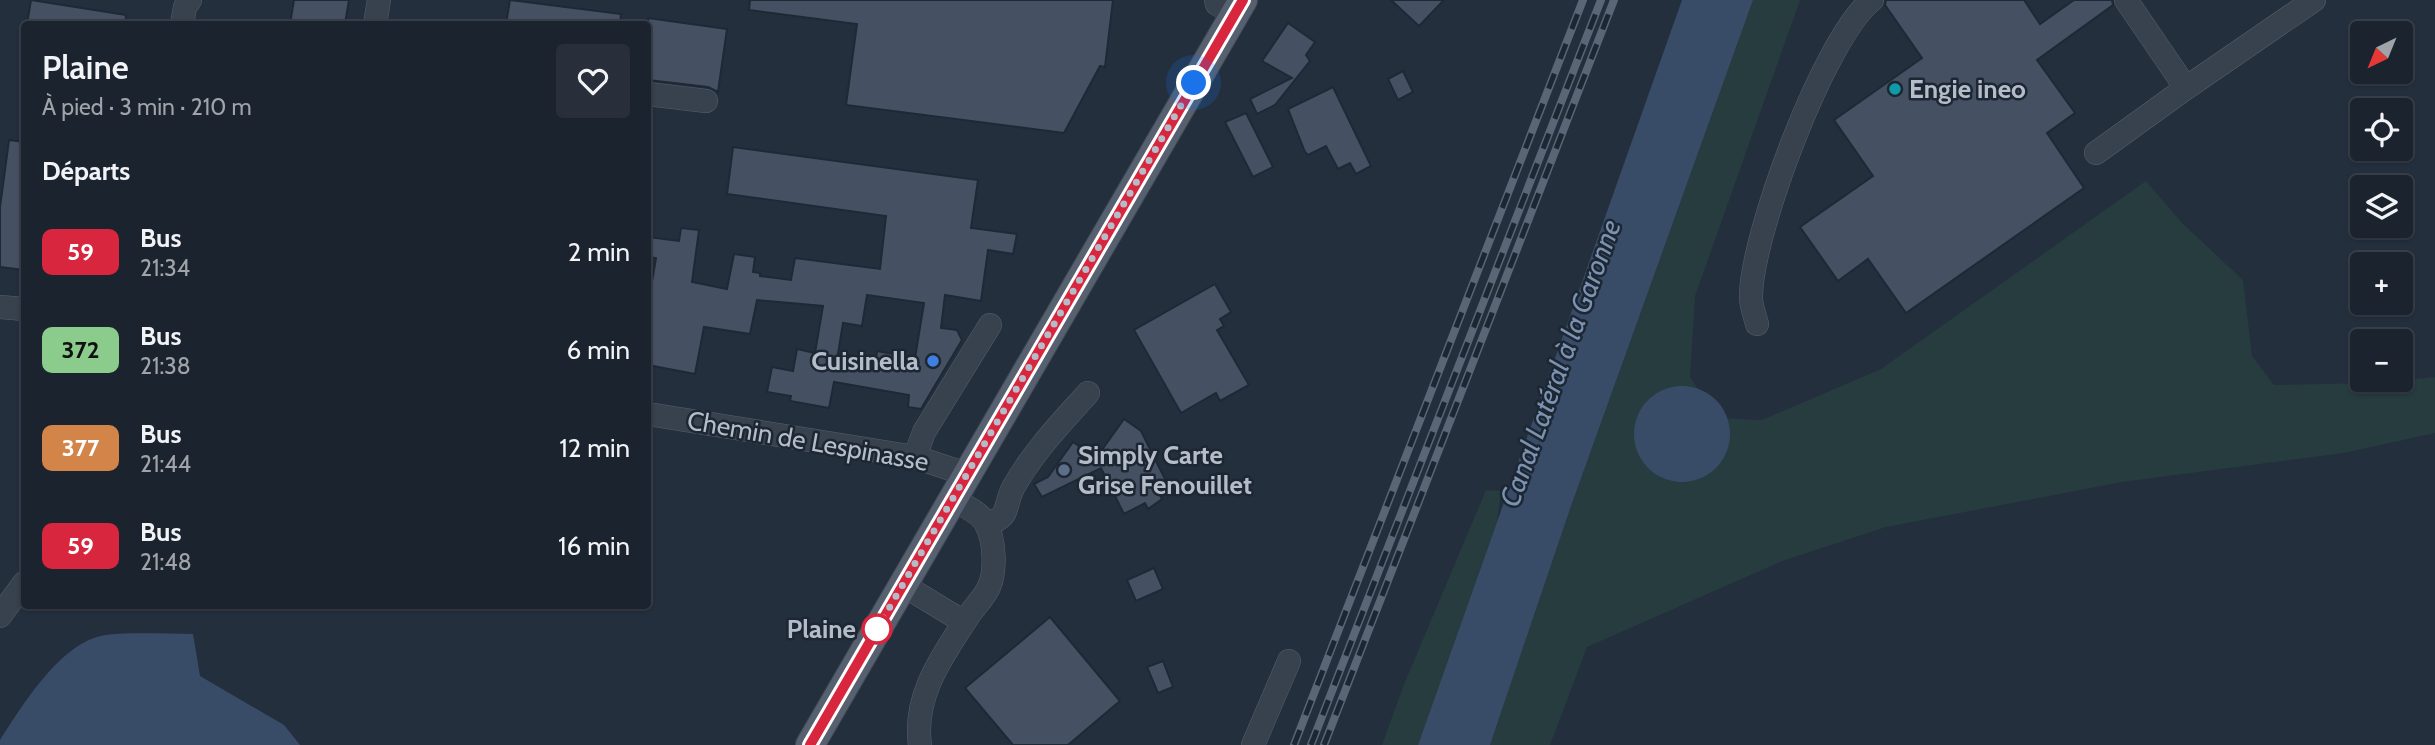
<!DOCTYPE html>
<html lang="fr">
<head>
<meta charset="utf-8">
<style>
	:root { --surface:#1b232e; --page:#282f3a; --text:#f1f3f6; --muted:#a0a4aa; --line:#39404a }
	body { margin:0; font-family:Cabin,sans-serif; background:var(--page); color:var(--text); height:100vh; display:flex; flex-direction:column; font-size:26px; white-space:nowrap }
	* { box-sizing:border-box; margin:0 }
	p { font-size:23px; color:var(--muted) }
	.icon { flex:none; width:38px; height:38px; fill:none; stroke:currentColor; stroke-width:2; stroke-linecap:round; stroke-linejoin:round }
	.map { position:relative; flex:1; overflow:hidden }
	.panel { position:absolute; left:21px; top:21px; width:630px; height:588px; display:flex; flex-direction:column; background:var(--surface); border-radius:7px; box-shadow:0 2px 5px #0004,0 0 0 2px var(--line) }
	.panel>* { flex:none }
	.badge { padding:0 14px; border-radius:10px; font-size:24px; line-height:46px }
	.needle { width:46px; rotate:223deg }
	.tools { position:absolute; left:2350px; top:21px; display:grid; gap:14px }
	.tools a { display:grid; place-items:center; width:63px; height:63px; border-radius:7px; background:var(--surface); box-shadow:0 2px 5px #0004,0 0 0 2px var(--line); font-size:35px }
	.you { position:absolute; width:35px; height:35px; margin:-18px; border:5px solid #fff; border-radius:50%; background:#1a73e8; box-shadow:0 0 0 10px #1a73e833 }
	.map>.badge { position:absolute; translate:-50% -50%; box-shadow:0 0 0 4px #fff }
	h2 { padding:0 21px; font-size:26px; line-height:63px }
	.round { display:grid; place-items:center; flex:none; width:74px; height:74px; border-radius:7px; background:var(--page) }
	.overview { display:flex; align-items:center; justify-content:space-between; height:119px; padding:0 21px }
	h1 { font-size:33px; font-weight:600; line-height:52px }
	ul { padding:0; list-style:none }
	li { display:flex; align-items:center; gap:21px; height:98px; padding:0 21px }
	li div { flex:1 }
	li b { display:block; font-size:26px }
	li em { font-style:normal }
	li .badge { min-width:77px; font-weight:700; text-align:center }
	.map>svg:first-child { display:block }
	.green { fill:#263c3f }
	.water { fill:#394c67 }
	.building { fill:#455162; stroke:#1f2835; stroke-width:2; fill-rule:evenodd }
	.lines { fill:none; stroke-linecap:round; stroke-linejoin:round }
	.minor-casing { stroke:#565f6c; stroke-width:24 }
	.major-casing { stroke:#414a57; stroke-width:30 }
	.minor { stroke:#38414e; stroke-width:23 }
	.major { stroke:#56606e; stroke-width:28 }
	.rail-casing { stroke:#5a6575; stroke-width:8 }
	.rail { stroke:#1d2633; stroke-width:5; stroke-dasharray:16; stroke-linecap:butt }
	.line-casing { stroke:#fff; stroke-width:16 }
	.line { stroke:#d7263d; stroke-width:10 }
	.walk { stroke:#b4bcc9; stroke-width:7; stroke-dasharray:0 12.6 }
	.culture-dot { fill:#0f9aa8; stroke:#1d2633; stroke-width:2.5 }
	.shop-dot { fill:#3f7fe0; stroke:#1d2633; stroke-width:2.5 }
	.service-dot { fill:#5c6f8a; stroke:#1d2633; stroke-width:2.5 }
	.stop-dot { fill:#fff; stroke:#d7263d; stroke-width:3.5 }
	.labels { text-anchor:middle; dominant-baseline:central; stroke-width:5; stroke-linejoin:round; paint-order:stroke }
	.poi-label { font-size:26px; font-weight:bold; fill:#b4bcc9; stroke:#1d2633; text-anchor:start }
	.street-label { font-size:26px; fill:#b4bcc9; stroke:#1d2633 }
	.stop-label { font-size:26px; font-weight:bold; fill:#b4bcc9; stroke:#1d2633; text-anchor:end }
	.water-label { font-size:28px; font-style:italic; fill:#7c92b1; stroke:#1d2633 }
</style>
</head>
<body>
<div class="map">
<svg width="2435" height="745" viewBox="0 0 2435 745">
	<rect width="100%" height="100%" fill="#242f3e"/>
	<!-- green -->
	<g class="green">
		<path d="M1753,0H1800L1695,296L1690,377L1717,418L1762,420L1881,369L2146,181L2182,223L2243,280L2252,356L2274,385L2377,383L2435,377V433L2344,453L2122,482L1886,527L1782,561L1587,647L1550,745H1490L1570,509Z"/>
		<path d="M1486,490L1501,491L1497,522L1418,745H1382L1403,687Z"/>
	</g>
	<!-- water -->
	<g class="water">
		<path d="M1682,0H1753L1570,509L1490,745H1418Z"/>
		<circle cx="1682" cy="434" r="48"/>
		<path d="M193,634L200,676L284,725L300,745H0V740C23,705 61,641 106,635C134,632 164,634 193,634Z"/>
	</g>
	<!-- building -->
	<g class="building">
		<path d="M31,0L126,15L125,24H27Z"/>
		<path d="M294,0H349L345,24H290Z"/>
		<path d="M510,0L621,14L620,24H506Z"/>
		<path d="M750,0H1113L1105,67L1100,66L1064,133L846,105L857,24L749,10Z"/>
		<path d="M1391,0H1444L1419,26Z"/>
		<path d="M1886,0H2024L2040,24L2074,0H2112L2113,5L2037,60L2075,113L2047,133L2084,188L1906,313L1868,259L1838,281L1800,227L1873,176L1834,120L1922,58L1885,5Z"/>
		<path d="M648,18L727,29L718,92L708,87L648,80Z"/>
		<path d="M1288,23L1315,42L1306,55L1310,61L1275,105L1257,114L1250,99L1292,78L1262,61Z"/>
		<path d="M1403,71L1413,92L1398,100L1388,79Z"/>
		<path d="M1333,87L1371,166L1356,174L1350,163L1338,169L1326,146L1308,155L1305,152L1288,109Z"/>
		<path d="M1246,113L1273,167L1253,177L1225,122Z"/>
		<path d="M9,140L24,142V270L0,267V207Z"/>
		<path d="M733,147L978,180L971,228L1017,234L1013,254L988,250L981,301L945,295L941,328L957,330L962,340L921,409L908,407L909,395L834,382L829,408L790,401L791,396L767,392L772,367L793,371L797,349L815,353L823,306L757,300L750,334L704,327L695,374L648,365V305L656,258L648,257V237L679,241L681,228L699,230L692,282L727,289L734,254L755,257L753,272L760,273V276L791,280L795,258L880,269L886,216L727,194ZM867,295L924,303L915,358L877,351L876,360L838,354L843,323L862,326Z"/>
		<path d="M1215,284L1231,312L1220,319L1224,326L1217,330L1249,385L1220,401L1216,393L1181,413L1134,330Z"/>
		<path d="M1124,419L1141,431L1167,483L1157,489L1162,499L1148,509L1145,503L1124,514L1101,468L1042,497L1034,484L1048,477L1073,442L1096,458Z"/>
		<path d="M1154,568L1163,589L1136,601L1127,580Z"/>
		<path d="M1050,617L1120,701L1068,745H1013L965,688Z"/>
		<path d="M1163,661L1173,687L1158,693L1147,667Z"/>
	</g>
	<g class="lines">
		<defs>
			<g id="minor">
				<path d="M1216,0L1217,4L1234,14"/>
				<path d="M182,24L185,7L190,0"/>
				<path d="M375,24L379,0"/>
				<path d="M2186,88L2314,0"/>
				<path d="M648,94L706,101"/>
				<path d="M2096,153L2186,88L2126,0"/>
				<path d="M0,307L24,309"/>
				<path d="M1757,324C1755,316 1751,306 1751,298C1750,238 1825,36 1872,0"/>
				<path d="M648,414L915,457L966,474"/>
				<path d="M915,457L924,432L990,325"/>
				<path d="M986,524C1012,517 1003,507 1013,488C1032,453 1062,422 1088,393"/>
				<path d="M903,585L964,622"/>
				<path d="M0,616L24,583"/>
				<path d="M920,745C913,696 942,657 967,618C973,608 984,598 989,587C996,571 995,540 986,524C980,512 964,506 952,499"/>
				<path d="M1253,745L1289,661"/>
			</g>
			<path id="major" d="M810,745L1243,0"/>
		</defs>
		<!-- minor casing -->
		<use href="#minor" class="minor-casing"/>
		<!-- major casing -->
		<use href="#major" class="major-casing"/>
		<!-- minor -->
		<use href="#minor" class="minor"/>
		<!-- major -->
		<use href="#major" class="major"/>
		<defs>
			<g id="rail">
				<path d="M1294,745L1583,0"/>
				<path d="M1311,745L1601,0"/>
				<path d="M1324,745L1614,0"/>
			</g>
		</defs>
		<!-- rail casing -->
		<use href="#rail" class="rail-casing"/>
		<!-- rail -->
		<use href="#rail" class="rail"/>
	</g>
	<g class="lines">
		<defs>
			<path id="line" d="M810,745L1243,0"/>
		</defs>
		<!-- line casing -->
		<use href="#line" class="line-casing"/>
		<!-- line -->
		<use href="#line" class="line"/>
		<!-- walk -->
		<path class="walk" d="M877,629L1194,83"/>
	</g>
	<!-- markers -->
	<circle class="culture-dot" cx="1895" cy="89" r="7"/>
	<circle class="shop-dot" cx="933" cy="361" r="7"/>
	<circle class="service-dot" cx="1064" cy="470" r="7"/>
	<circle class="stop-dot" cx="877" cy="629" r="14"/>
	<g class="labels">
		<!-- poi labels -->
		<g class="poi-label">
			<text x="1909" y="89">Engie ineo</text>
			<text x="919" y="361" text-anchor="end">Cuisinella</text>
			<text x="1078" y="455">Simply Carte<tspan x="1078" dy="30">Grise Fenouillet</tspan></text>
		</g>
		<!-- street labels -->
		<g class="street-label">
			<text transform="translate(808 441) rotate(10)">Chemin de Lespinasse</text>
		</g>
		<!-- stop labels -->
		<g class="stop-label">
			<text x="856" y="629">Plaine</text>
		</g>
		<!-- water labels -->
		<g class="water-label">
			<text transform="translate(1560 363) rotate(-70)">Canal Latéral à la Garonne</text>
		</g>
	</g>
</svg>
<div class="tools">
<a><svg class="needle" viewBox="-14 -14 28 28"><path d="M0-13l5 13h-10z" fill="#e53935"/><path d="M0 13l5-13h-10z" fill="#a0a4aa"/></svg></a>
<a><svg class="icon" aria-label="locate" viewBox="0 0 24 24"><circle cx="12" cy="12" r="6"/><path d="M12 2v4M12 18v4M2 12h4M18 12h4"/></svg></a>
<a><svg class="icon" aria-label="layers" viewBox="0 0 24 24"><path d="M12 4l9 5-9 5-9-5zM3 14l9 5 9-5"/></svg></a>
<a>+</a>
<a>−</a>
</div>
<div class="you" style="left:1194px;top:83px"></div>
<section class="panel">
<div class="overview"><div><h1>Plaine</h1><p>À pied · 3 min · 210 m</p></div><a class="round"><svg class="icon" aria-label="heart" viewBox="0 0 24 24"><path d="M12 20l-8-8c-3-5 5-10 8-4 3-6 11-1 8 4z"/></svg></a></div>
<h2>Départs</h2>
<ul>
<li><span class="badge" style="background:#d7263d;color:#fff">59</span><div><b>Bus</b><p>21:34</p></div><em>2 min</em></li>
<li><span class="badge" style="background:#8bcc8c;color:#111">372</span><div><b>Bus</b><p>21:38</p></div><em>6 min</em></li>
<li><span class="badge" style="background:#d38449;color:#fff">377</span><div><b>Bus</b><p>21:44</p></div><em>12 min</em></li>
<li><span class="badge" style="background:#d7263d;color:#fff">59</span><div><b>Bus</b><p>21:48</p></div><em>16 min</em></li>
</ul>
</section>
</div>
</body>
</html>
